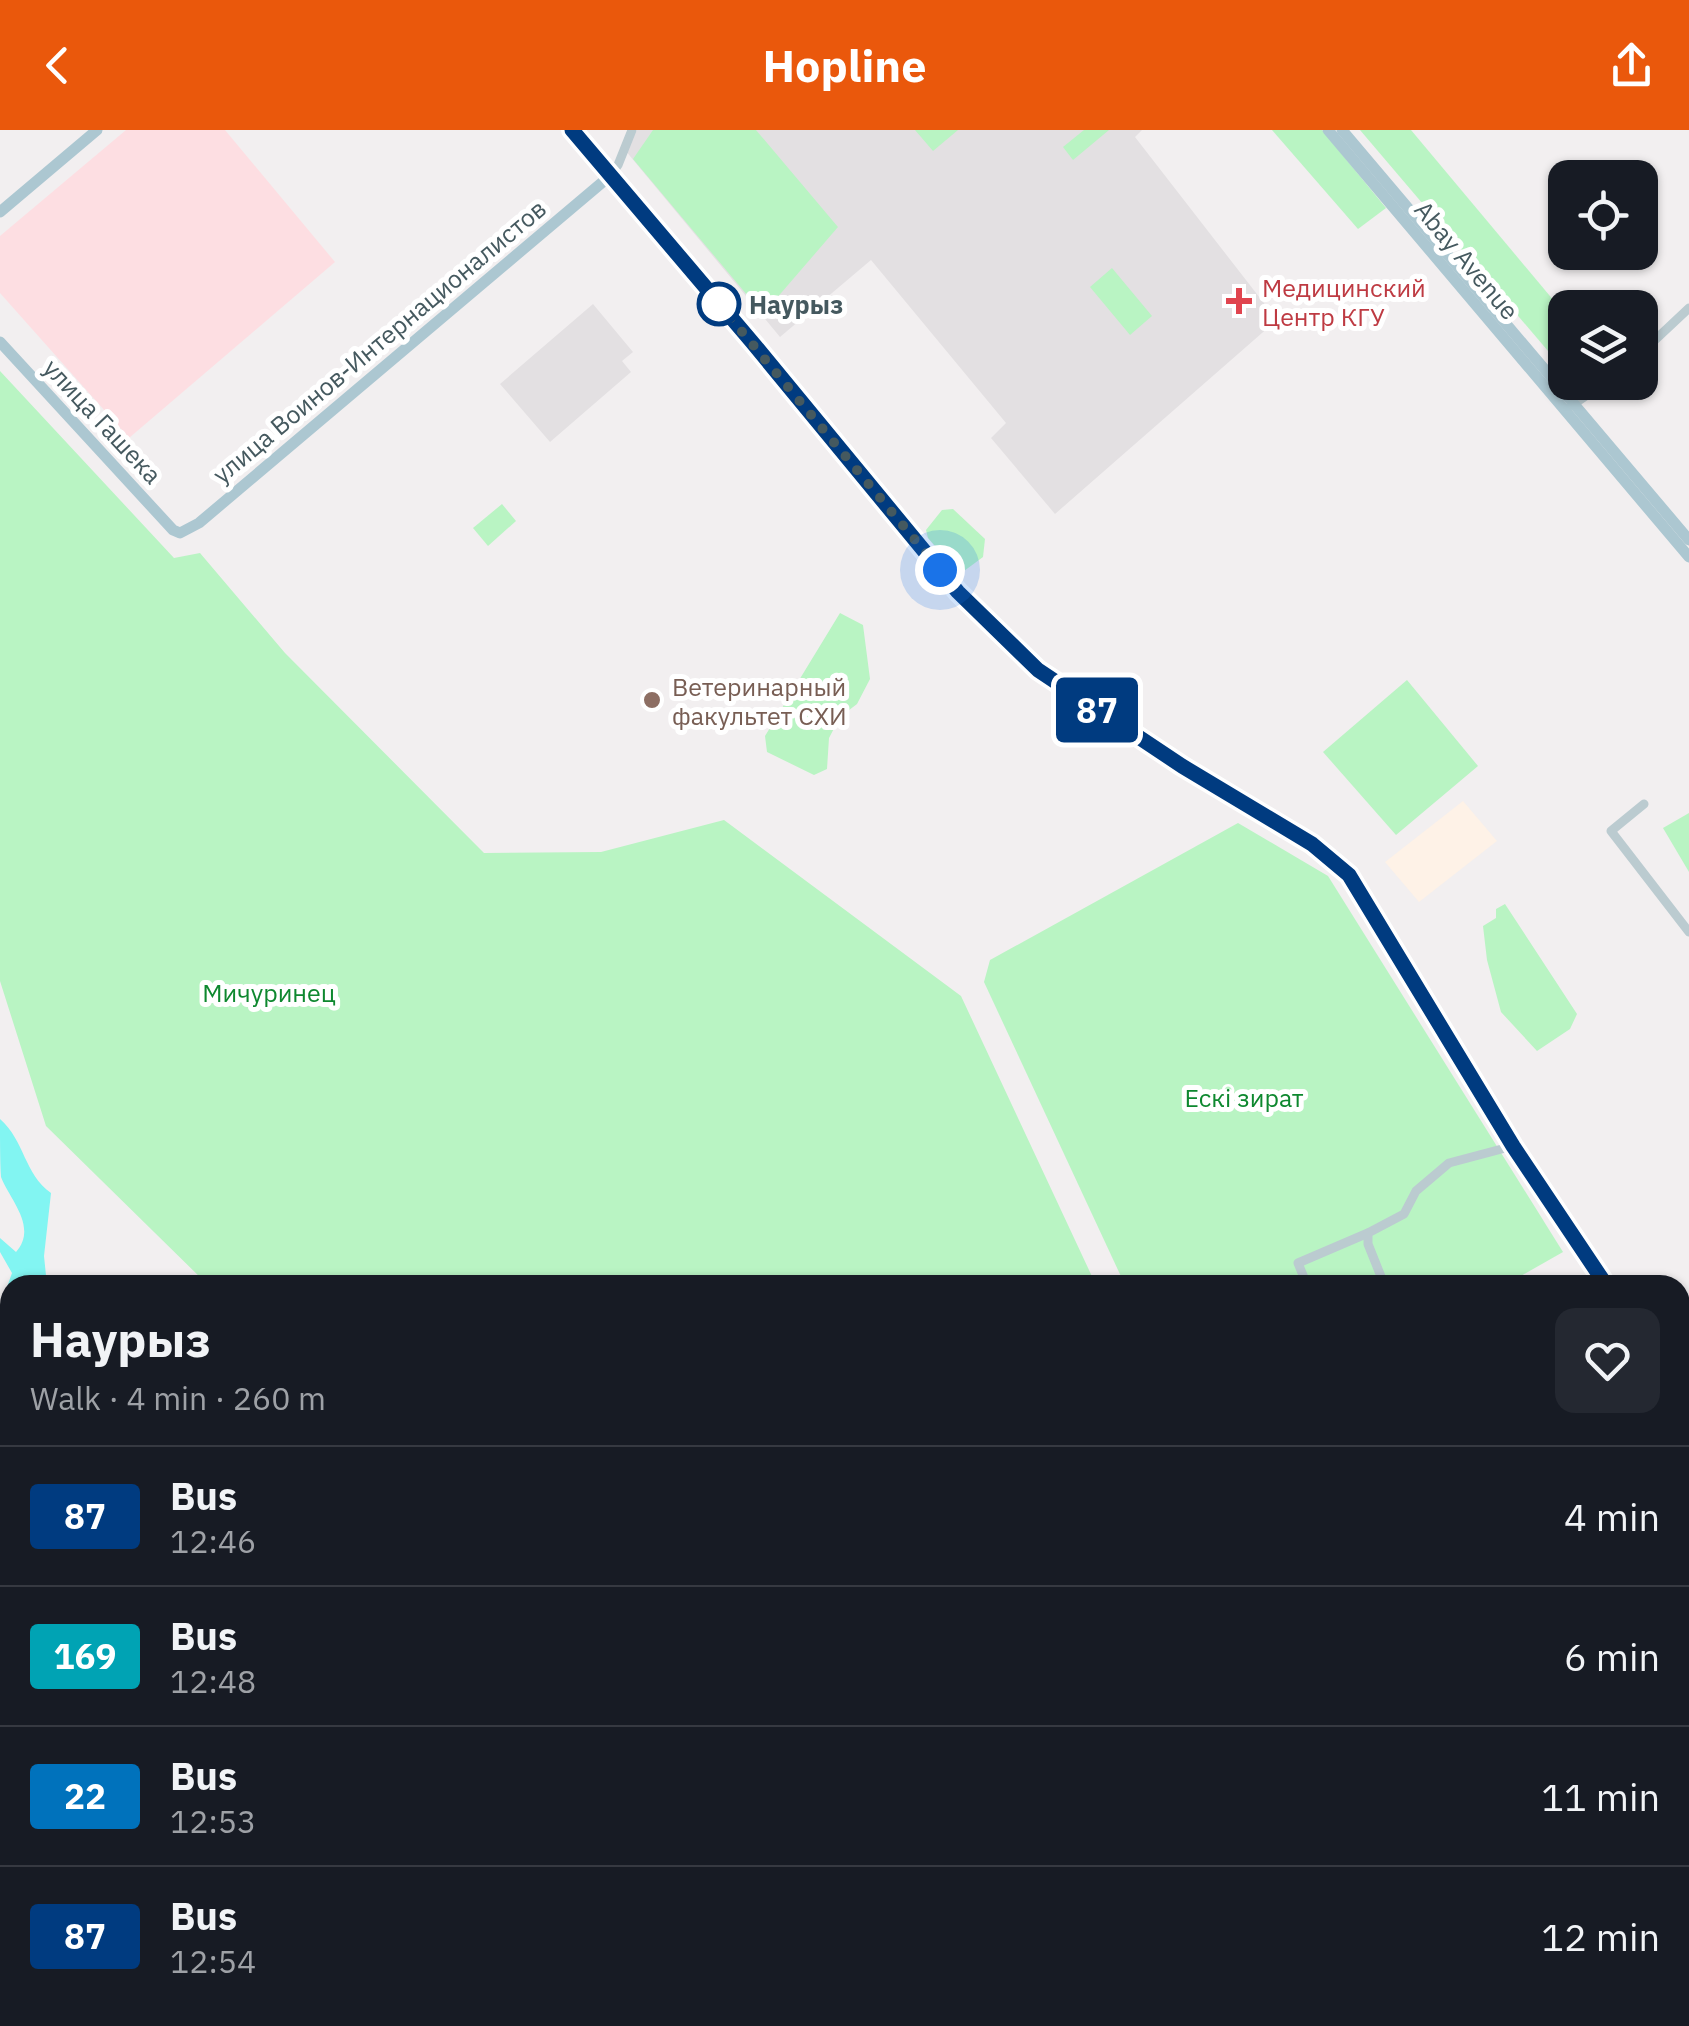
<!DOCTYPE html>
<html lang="en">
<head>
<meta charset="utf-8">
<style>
	:root { --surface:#171b24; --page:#242831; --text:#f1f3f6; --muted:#9ea1a6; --line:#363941; --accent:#ea580c }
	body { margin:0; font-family:"IBM Plex Sans",sans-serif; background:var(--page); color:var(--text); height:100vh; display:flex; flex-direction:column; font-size:38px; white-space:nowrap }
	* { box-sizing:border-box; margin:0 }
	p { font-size:32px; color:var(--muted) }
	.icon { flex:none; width:55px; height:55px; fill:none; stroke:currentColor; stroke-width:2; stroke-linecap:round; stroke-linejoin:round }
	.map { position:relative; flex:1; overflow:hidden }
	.panel { position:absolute; left:0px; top:1145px; width:1690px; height:752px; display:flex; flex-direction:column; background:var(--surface); border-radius:30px 30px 0 0; box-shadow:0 2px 8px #0004 }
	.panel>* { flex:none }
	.badge { padding:0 20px; border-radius:8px; font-size:35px; line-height:65px }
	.buttons { position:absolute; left:1548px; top:30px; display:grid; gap:20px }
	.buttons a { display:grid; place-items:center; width:110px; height:110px; border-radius:20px; background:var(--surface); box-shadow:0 2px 8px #0004; font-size:50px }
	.you { position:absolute; width:50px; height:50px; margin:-25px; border:8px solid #fff; border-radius:50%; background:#1a73e8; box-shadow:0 0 0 15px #1a73e833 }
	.map>.badge { position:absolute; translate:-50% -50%; box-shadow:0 0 0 5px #fff }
	.round { display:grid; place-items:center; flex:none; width:105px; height:105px; border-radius:20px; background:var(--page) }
	.summary { display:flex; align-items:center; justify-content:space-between; height:170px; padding:0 30px }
	h1 { font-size:48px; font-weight:800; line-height:75px }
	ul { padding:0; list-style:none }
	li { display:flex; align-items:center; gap:30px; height:140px; padding:0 30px; border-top:2px solid var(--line) }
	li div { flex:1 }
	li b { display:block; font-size:38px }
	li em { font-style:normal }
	li .badge { min-width:110px; font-weight:700; text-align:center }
	header { display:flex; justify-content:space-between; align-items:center; height:130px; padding:0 30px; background:var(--accent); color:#fff; font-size:45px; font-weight:800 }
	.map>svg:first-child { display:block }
	.commercial { fill:#fef2e7 }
	.education { fill:#e3e0e2 }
	.medical { fill:#fddee2 }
	.green { fill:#b9f4c3 }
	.water { fill:#82f5f2 }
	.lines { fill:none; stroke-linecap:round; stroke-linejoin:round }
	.minor { stroke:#bbcbd0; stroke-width:9 }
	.major { stroke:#acc7d1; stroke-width:11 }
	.line-casing { stroke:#fff; stroke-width:22 }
	.line { stroke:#003b80; stroke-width:15 }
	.walk { stroke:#45595f; stroke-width:10; stroke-dasharray:0 18 }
	.health-dot { fill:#e0444e; stroke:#fff; stroke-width:4 }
	.stop-dot { fill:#fff; stroke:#003b80; stroke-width:5 }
	.education-dot { fill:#8d6e63; stroke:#fff; stroke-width:4 }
	.labels { text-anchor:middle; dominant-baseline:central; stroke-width:10; stroke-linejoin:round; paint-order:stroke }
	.street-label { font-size:25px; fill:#45595f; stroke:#fff }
	.health-label { font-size:25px; fill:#be3a42; stroke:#fff; text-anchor:start }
	.stop-label { font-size:25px; font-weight:bold; fill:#45595f; stroke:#fff; text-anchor:start }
	.education-label { font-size:25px; fill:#785e54; stroke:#fff; text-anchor:start }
	.park-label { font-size:25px; fill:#0e882f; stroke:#fff }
</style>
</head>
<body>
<header><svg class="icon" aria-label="back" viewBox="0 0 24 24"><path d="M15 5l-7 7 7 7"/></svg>Hopline<svg class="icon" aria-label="share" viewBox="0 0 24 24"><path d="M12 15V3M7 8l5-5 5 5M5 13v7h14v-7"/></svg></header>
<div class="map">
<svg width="1689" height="1896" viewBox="0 0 1689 1896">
	<rect width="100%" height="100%" fill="#f2eff0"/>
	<!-- commercial -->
	<path class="commercial" d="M1463,671L1497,711L1419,772L1385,732Z"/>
	<!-- education -->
	<g class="education">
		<path d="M637,0H1142L1135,7L1277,190L1055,384L991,308L1006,293L871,130L780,207L625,20Z"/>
		<path d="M593,174L633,222L622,231L631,242L550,312L500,254Z"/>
	</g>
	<!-- medical -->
	<path class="medical" d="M126,0H225L335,132L129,308L0,163V106Z"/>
	<!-- green -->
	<g class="green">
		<path d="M653,0H756L838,97L763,184L633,29Z"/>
		<path d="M915,0H958L933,21Z"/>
		<path d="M1084,0H1109L1073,30L1063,17Z"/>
		<path d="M1272,0H1322L1386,78L1358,99Z"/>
		<path d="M1360,0H1411L1565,184V241Z"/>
		<path d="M1112,138L1152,186L1130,205L1090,157Z"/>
		<path d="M0,241L174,428L200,423L285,523L484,723L601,722L724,690L961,866L1096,1155H208L46,996L0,851Z"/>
		<path d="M502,374L516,391L488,416L473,398Z"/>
		<path d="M953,379L985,409L983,427L964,441H957L928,408L926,400L942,380Z"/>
		<path d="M840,483L863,495L870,549L857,574L840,587L829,608L827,639L814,645L767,622L765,606Z"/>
		<path d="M1407,550L1478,636L1396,705L1323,622Z"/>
		<path d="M1689,683V742L1663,698Z"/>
		<path d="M1238,693L1328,746L1563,1122L1505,1155H1125L984,852L990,830Z"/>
		<path d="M1505,774L1577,884L1570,899L1537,921L1501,882L1487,830L1483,796L1496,788V779Z"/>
		<path d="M10,1525V1888H630L635,1896H0V1546Z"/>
		<path d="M844,1888H1175L1162,1896H854Z"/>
	</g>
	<!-- water -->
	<g class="water">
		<path d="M0,989C25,1011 24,1044 51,1063L44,1126L47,1155H10V1167L7,1157L12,1143L0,1122V1108L16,1122C38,1097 10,1070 1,1047C0,1032 0,1006 0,989Z"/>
		<path d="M0,1192L10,1194V1268Z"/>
		<path d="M10,1414V1551L0,1567V1468Z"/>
		<path d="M759,1888H828L840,1896H765Z"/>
	</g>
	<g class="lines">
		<!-- minor -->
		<g class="minor">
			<path d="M611,45L618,35L632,0"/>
			<path d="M1640,224L1689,178"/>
			<path d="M1571,276L1606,252"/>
			<path d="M1644,674L1611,701L1689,802"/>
			<path d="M1307,1155L1298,1133L1368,1103"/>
			<path d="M1381,1155L1384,1154L1368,1114V1103L1404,1084L1416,1061L1449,1033L1513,1016"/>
			<path d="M1680,1694L1689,1684"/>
			<path d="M1499,1896L1505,1888"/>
		</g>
		<!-- major -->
		<g class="major">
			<path d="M572,0L752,212L958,462L1038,540L1182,636L1312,713L1349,745L1543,1063L1606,1155"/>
			<path d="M1328,0L1689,427"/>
			<path d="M1342,0L1689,410"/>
			<path d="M0,82L97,0"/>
			<path d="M0,212L173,400L180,403L199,393L611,45"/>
			<path d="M1680,1263L1689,1276"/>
		</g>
	</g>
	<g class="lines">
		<defs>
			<path id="line" d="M572,0L752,212L958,462L1038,540L1182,636L1312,714L1349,745L1513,1016L1606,1155"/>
		</defs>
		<!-- line casing -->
		<use href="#line" class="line-casing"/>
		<!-- line -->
		<use href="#line" class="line"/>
		<!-- walk -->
		<path class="walk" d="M719,174L940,440"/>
	</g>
	<!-- markers -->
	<path class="health-dot" d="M1234 156h10v10h10v10h-10v10h-10v-10h-10v-10h10z"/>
	<circle class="stop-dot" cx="719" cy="174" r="20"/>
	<circle class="education-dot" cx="652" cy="570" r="10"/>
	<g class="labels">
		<!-- street labels -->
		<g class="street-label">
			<text transform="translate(1467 130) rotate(50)">Abay Avenue</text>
			<text transform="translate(379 211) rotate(-40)">улица Воинов-Интернационалистов</text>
			<text transform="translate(103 291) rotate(47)">улица Гашека</text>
		</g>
		<!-- health labels -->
		<g class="health-label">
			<text x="1262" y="157">Медицинский<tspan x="1262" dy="29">Центр КГУ</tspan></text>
		</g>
		<!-- stop labels -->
		<g class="stop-label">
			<text x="749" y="174">Наурыз</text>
		</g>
		<!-- education labels -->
		<g class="education-label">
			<text x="672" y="556">Ветеринарный<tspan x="672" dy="29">факультет СХИ</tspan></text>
		</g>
		<!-- park labels -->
		<g class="park-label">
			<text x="269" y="862">Мичуринец</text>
			<text x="1244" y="967">Ескі зират</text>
		</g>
	</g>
</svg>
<div class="buttons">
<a><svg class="icon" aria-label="locate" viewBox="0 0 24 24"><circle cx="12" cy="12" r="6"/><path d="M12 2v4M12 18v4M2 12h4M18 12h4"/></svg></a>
<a><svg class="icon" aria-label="layers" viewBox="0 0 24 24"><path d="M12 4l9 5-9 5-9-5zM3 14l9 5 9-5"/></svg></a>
</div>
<div class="you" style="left:940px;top:440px"></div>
<b class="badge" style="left:1097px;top:580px;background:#003b80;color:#fff">87</b>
<section class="panel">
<div class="summary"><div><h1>Наурыз</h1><p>Walk · 4 min · 260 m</p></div><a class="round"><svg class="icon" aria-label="heart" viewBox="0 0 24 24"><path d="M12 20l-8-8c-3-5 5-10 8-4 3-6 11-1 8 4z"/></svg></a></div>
<ul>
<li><span class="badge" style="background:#003b80;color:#fff">87</span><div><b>Bus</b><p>12:46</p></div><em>4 min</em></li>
<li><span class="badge" style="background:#00a3b4;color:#fff">169</span><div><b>Bus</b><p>12:48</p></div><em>6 min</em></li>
<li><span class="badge" style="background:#0072bc;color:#fff">22</span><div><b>Bus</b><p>12:53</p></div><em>11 min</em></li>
<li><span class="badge" style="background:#003b80;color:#fff">87</span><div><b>Bus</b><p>12:54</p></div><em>12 min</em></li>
</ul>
</section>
</div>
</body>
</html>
